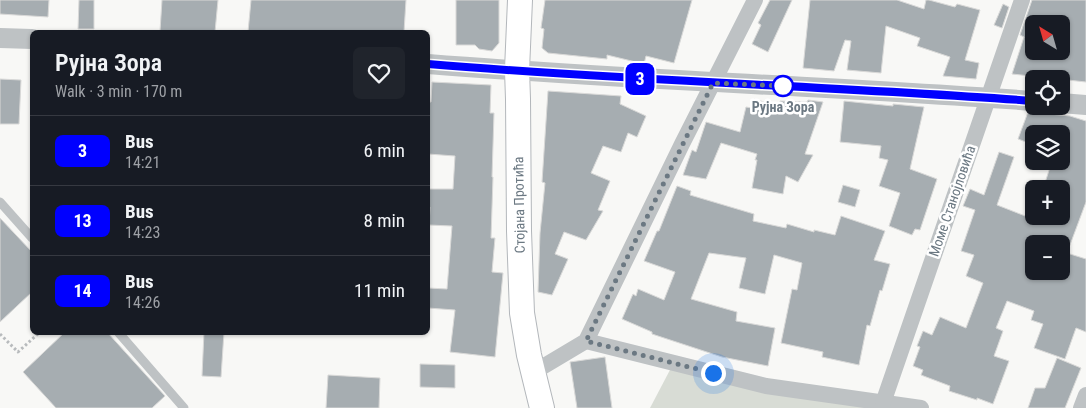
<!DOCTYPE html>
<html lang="en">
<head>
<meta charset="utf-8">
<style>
	:root { --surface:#171b24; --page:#20242c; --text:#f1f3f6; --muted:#9ea1a6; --line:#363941 }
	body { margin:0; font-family:"Roboto Condensed",sans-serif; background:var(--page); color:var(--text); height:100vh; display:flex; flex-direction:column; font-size:19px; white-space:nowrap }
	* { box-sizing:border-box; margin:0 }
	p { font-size:16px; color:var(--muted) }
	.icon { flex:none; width:28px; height:28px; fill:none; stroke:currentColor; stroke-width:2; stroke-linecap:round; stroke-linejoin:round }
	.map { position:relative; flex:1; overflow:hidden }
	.sheet { position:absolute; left:30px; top:30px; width:400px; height:305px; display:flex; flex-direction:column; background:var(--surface); border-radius:8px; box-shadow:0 1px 4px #0004 }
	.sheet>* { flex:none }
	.badge { padding:0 10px; border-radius:8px; font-size:18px; line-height:32px }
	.needle { width:32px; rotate:323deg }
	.controls { position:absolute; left:1025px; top:15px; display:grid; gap:10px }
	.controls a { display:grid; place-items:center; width:45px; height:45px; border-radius:8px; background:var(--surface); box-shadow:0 1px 4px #0004; font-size:25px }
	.you { position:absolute; width:25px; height:25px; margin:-12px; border:4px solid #fff; border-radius:50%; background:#1a73e8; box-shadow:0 0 0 8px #1a73e833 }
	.map>.badge { position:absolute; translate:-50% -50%; box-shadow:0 0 0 2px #fff }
	.round { display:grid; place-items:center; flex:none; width:52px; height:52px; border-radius:8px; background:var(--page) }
	.headline { display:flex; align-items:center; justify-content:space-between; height:85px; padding:0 25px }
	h1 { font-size:24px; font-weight:600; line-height:38px }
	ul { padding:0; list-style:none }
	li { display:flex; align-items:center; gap:15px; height:70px; padding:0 25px; border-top:1px solid var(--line) }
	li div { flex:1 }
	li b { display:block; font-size:19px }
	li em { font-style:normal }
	li .badge { min-width:55px; font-weight:700; text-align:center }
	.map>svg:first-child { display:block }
	.green { fill:#d8dcd5 }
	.building { fill:#a6adb1; stroke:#d9d9d8; fill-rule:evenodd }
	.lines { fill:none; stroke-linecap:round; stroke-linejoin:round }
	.secondary-casing { stroke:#b3b7bb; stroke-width:26 }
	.path { stroke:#b8bbbd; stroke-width:3; stroke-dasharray:2.5 2.5; stroke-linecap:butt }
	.service { stroke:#bec2c4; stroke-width:9 }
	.minor { stroke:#bec2c4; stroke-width:16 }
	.tertiary { stroke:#bec2c4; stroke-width:20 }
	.secondary { stroke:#fff; stroke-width:24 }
	.line-casing { stroke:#fff; stroke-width:11 }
	.line { stroke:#00f; stroke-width:8 }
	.walk { stroke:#6b7882; stroke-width:5; stroke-dasharray:0 9 }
	.stop-dot { fill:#fff; stroke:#00f; stroke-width:2.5 }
	.labels { text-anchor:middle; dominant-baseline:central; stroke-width:5; stroke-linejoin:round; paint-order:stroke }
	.stop-label { font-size:14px; font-weight:bold; fill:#6b7882; stroke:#fff }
	.street-label { font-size:14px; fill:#6b7882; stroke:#fff }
</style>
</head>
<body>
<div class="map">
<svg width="1086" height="408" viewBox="0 0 1086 408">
	<rect width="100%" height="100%" fill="#f8f8f6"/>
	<!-- green -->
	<path class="green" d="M671,368L887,408H650Z"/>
	<!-- building -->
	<g class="building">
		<path d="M0,0H49L48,17L0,14Z"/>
		<path d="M79,0H94V29H78Z"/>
		<path d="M162,0H218L215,32L160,31Z"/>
		<path d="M251,0H406L404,32H248Z"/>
		<path d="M456,0H499V43L492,51L479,49L475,45H456Z"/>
		<path d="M545,0H692L674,63L646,56L644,64L607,55V59L548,53L542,48L544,29L541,28Z"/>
		<path d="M770,0H792L768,52L752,44L761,25L758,23Z"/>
		<path d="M810,0H897L924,9L926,0H929L955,7L957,4L980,10L965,60L979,63L976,79L943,76L950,57L917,46L920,38L886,26L881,73L847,70L851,41L845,40L834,71L803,68Z"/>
		<path d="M1032,0H1086V82L1012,74L1024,37L1020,35ZM1034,24H1061V51H1034Z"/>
		<path d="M1003,4L1009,7L1002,28L994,25Z"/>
		<path d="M0,79L21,80L19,124H0Z"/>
		<path d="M432,82L491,85L490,113H494L492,177H493L491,238H495L492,272L503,273L495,357L450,352L455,310L428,308V288L447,289L452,226L429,225L430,207H428V189H453L455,156L428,154V102H431Z"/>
		<path d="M548,91L621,96L620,104L646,116L637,137L628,133L621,152L603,146L591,173L610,181L598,210L603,211L586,240L564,232L555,254L568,259L552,295L538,292L540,233L545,183L542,182Z"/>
		<path d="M754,99L778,106L780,101L807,102L808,100L823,102L805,154L813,155L798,182L786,176L783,194L752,188L757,160H755L757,154L721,143L706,179L683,175L692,150L696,152L706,122L740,132L746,107L752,108Z"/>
		<path d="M844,101L893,106V104L924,107L910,169L937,179L920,230L915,229L912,235L889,226L900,193L879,186L888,160L879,158L881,146L840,142Z"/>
		<path d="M1028,112L1070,116L1086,121V202L1067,253L1086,259V332L1076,328L1065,359L1034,348L1043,324L1031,320L1034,311L1007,301L996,328L1003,331L994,356L1009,361L993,404L977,398V400L949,391L950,386L921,375L923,370L913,366L920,347L917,346L923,331L932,335L940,317L966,328L983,283L966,276L974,255L961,251L975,210L963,206L970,189L984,195L999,152L1014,157L997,205L1033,219L1034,216H1061V189H1043L1052,161H1061V134H1034V145L1018,139ZM1034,244H1061V271H1034Z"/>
		<path d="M843,185L860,190L855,207L838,202Z"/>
		<path d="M677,186L691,191L690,195L754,214L753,221L786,228L787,224L814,232V230L835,235L841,216L885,231L874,260L890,264L882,291L880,290L870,326L867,325L859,365L822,357L823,352L781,343L792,289L797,290L802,263L774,255L765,294L739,288L746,258L709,253L691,299L737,312L736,321L775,328L768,366L722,357L652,334V332L622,319L633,294L636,296L638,289L664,300L675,272L644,261L657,231H659Z"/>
		<path d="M0,218L32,252V292L0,322Z"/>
		<path d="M65,332H107L165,396L152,408H56L23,372Z"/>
		<path d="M204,332H224L221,377L202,376Z"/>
		<path d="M605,357L612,408H577L570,362Z"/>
		<path d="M1057,358L1081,368L1065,408H1028L1035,388H1045Z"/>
		<path d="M420,364L455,365V388L420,387Z"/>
		<path d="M328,375L380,378L379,408H326Z"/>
	</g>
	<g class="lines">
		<defs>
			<path id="secondary" d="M520,0L517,70L518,99L519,231L522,313L529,355L542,408"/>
		</defs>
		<!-- secondary casing -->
		<use href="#secondary" class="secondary-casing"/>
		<!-- path -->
		<path class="path" d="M0,334L18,352L40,332"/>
		<!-- service -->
		<g class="service">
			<path d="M0,202L32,238"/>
			<path d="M118,332L184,408"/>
		</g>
		<!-- minor -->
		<g class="minor">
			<path d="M586,341L766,386L921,408"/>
			<path d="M534,372L586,341L682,144L755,0"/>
			<path d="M883,403L1022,0"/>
			<path d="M1081,408L1086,395"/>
		</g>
		<!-- tertiary -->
		<g class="tertiary">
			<path d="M0,38L32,39"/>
			<path d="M428,64C629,80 832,86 1034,101"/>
			<path d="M1061,103L1086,105"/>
		</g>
		<!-- secondary -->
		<use href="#secondary" class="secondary"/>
	</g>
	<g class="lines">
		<defs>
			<path id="line" d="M428,64C629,81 832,86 1034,101"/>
		</defs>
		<!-- line casing -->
		<use href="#line" class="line-casing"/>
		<!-- line -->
		<use href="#line" class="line"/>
		<!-- walk -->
		<path class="walk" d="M713,373L586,341L713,83L783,86"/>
	</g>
	<!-- markers -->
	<circle class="stop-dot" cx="783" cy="86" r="10"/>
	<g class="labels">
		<!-- stop labels -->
		<g class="stop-label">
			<text x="783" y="107">Рујна Зора</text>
		</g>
		<!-- street labels -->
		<g class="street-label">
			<text transform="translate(952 201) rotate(-71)">Моме Станојловића</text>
			<text transform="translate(519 205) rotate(-91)">Стојана Протића</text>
		</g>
	</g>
</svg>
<div class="controls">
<a><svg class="needle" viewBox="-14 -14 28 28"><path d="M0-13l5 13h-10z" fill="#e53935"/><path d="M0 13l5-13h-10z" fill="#9ea1a6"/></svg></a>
<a><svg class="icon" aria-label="locate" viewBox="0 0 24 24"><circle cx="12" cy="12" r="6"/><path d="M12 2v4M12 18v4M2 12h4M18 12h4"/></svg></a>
<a><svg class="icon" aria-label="layers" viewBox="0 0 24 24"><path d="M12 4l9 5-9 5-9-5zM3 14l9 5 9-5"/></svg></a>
<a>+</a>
<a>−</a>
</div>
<div class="you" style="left:713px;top:373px"></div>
<b class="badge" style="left:640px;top:79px;background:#00f;color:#fff">3</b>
<section class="sheet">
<div class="headline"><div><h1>Рујна Зора</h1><p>Walk · 3 min · 170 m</p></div><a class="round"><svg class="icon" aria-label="heart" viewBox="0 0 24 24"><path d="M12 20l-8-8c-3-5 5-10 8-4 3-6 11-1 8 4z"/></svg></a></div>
<ul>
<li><span class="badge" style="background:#00f;color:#fff">3</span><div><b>Bus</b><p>14:21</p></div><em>6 min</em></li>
<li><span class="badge" style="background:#00f;color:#fff">13</span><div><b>Bus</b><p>14:23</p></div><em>8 min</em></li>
<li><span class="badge" style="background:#00f;color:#fff">14</span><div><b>Bus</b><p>14:26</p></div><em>11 min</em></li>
</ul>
</section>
</div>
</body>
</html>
